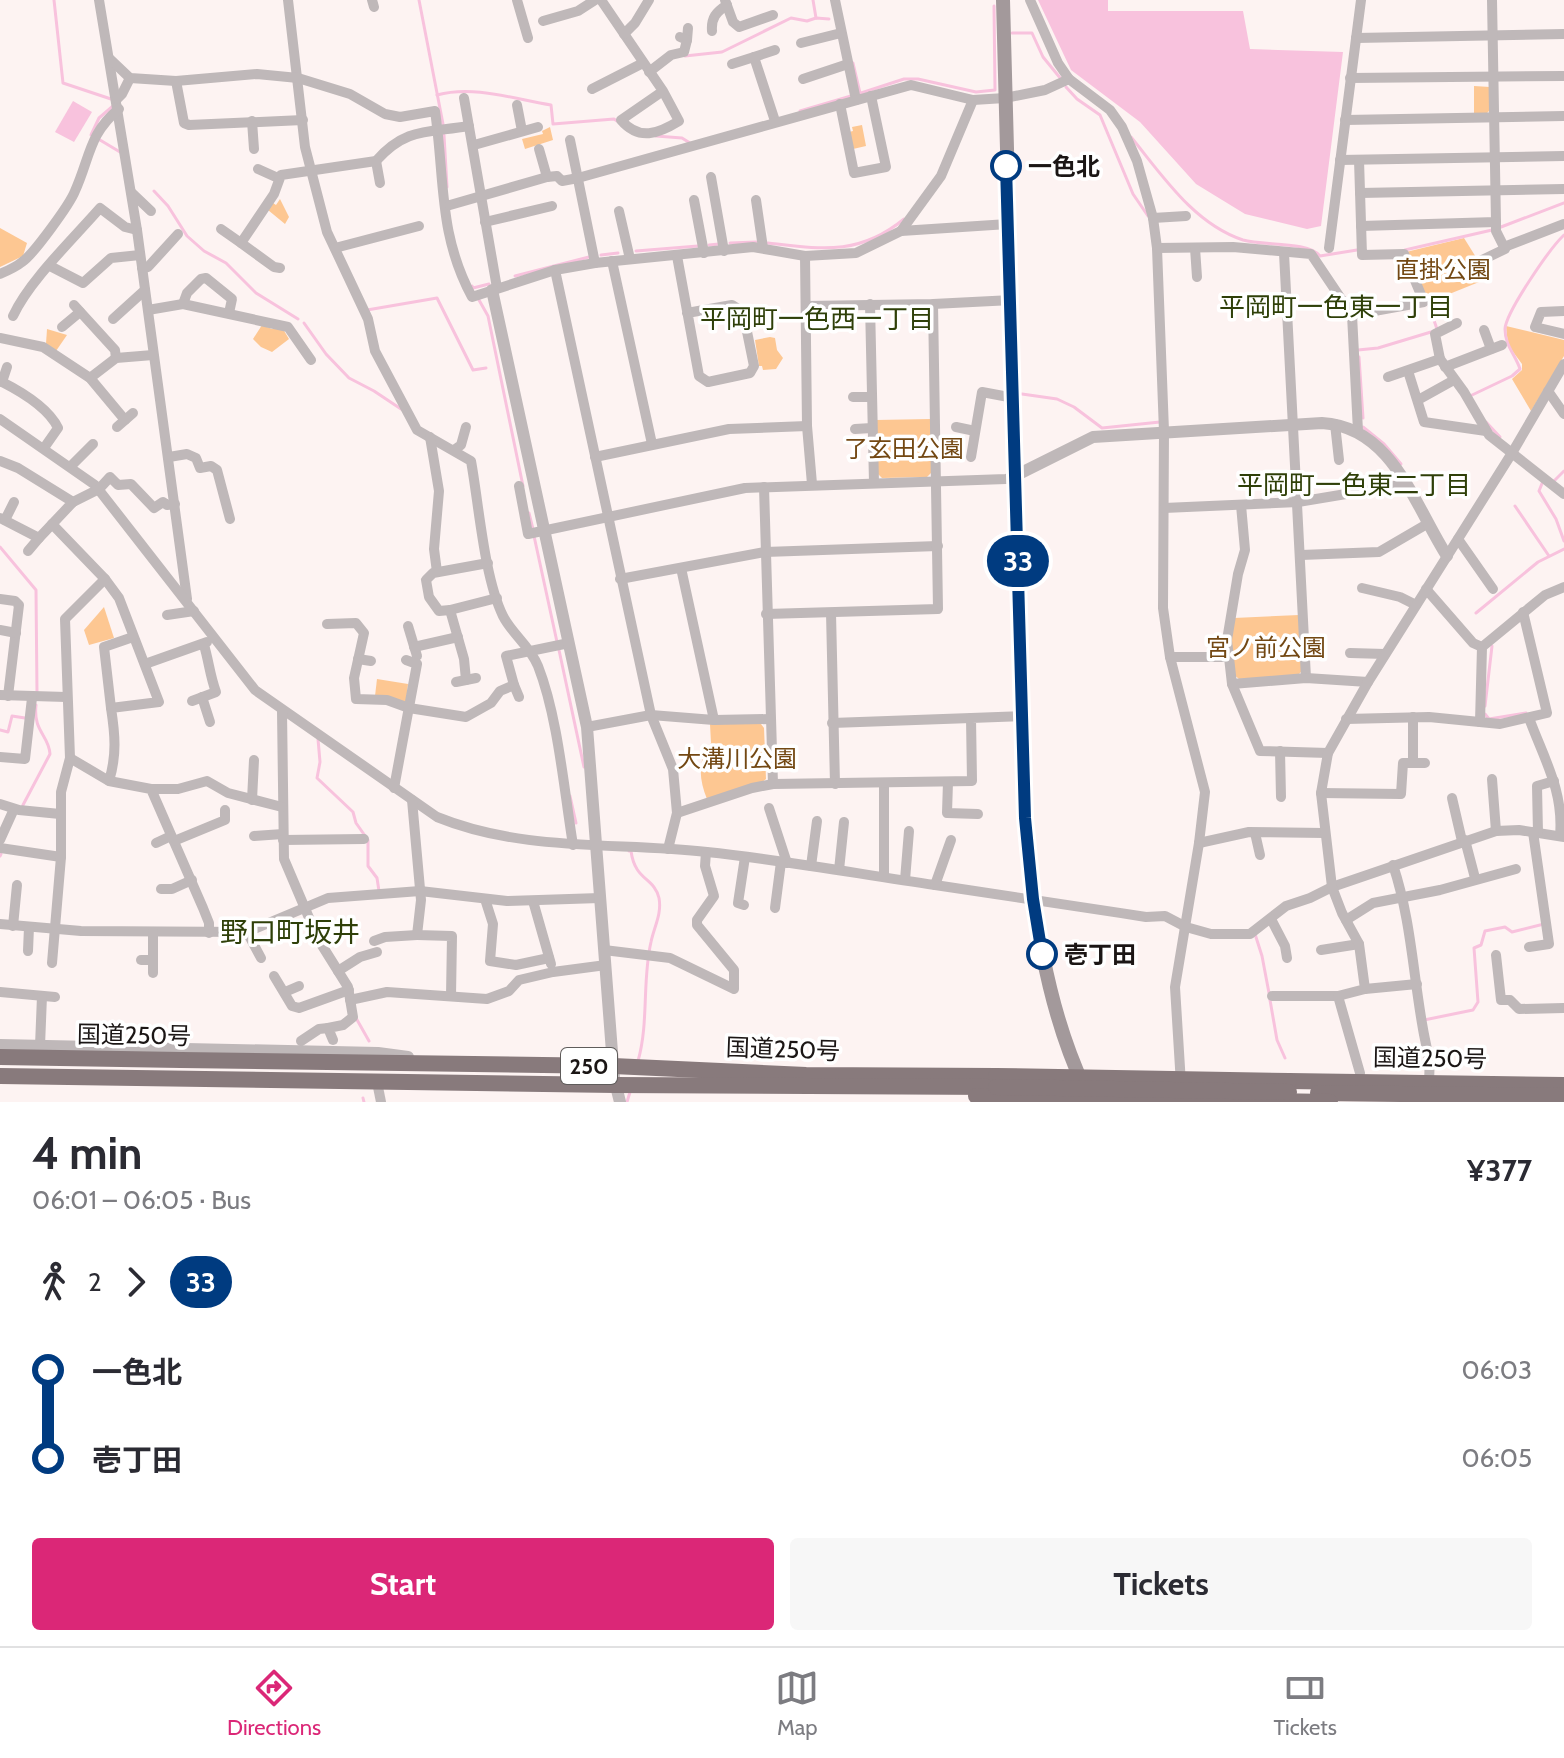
<!DOCTYPE html>
<html lang="en">
<head>
<meta charset="utf-8">
<style>
	:root { --surface:#fff; --page:#f7f7f7; --text:#2b2b33; --muted:#7c7c81; --line:#e1e1e2; --accent:#db2777 }
	body { margin:0; font-family:Cabin,"Noto Sans JP",sans-serif; background:var(--page); color:var(--text); height:100vh; display:flex; flex-direction:column; font-size:30px; white-space:nowrap }
	* { box-sizing:border-box; margin:0 }
	p { font-size:26px; color:var(--muted) }
	.icon { flex:none; width:44px; height:44px; fill:none; stroke:currentColor; stroke-width:2; stroke-linecap:round; stroke-linejoin:round }
	.map { position:relative; height:1102px; overflow:hidden }
	.sheet { display:flex; flex-direction:column; background:var(--surface); flex:1 }
	.sheet>* { flex:none }
	.badge { padding:0 16px; border-radius:26px; font-size:28px; line-height:52px }
	.map>.badge { position:absolute; translate:-50% -50%; box-shadow:0 0 0 4px #fff }
	.legs { display:flex; align-items:center; gap:12px; height:88px; padding:0 32px; font-size:26px }
	.legs p { margin-inline-start:auto }
	.headline { display:flex; align-items:center; justify-content:space-between; height:136px; padding:0 32px }
	h1 { font-size:44px; font-weight:700; line-height:60px }
	.cta { display:flex; gap:16px; margin-top:auto; padding:16px 32px }
	.cta a { flex:1; height:92px; border-radius:8px; background:var(--accent); color:#fff; font-size:32px; font-weight:700; line-height:92px; text-align:center }
	.cta a+a { background:var(--page); color:var(--text) }
	ul { padding:0 32px; list-style:none }
	li { display:flex; align-items:center; gap:28px; height:88px; font-size:30px }
	li i { display:grid; place-items:center; width:12px; height:100%; margin:0 10px; background:currentColor }
	li i::after { content:''; width:20px; height:20px; margin:-10px; border:6px solid; border-radius:50%; background:var(--surface) }
	li p { margin-inline-start:auto }
	li:first-child i { background:linear-gradient(#0000 50%,currentColor 0) }
	li:last-child i { background:linear-gradient(currentColor 50%,#0000 0) }
	.tabs { display:flex; justify-content:space-around; align-items:center; height:112px; border-top:2px solid var(--line); background:var(--surface); font-size:22px; color:var(--muted) }
	.tabs a { display:grid; justify-items:center; gap:4px }
	.tabs .selected { color:var(--accent) }
	.map>svg:first-child { display:block }
	.green { fill:#fdc792 }
	.water { fill:#f8c2dd }
	.lines { fill:none; stroke-linecap:round; stroke-linejoin:round }
	.stream { stroke:#f8c2dd; stroke-width:3 }
	.minor { stroke:#bfb8b9; stroke-width:10 }
	.tertiary { stroke:#bfb8b9; stroke-width:12 }
	.secondary { stroke:#a3999b; stroke-width:14 }
	.trunk { stroke:#887a7c; stroke-width:16 }
	.trunk-bridge { stroke:#887a7c; stroke-width:16 }
	.line-1-casing { stroke:#fff; stroke-width:18 }
	.line-1 { stroke:#003b80; stroke-width:12 }
	.stop-1-dot { fill:#fff; stroke:#003b80; stroke-width:4 }
	.labels { text-anchor:middle; dominant-baseline:central; stroke-width:7; stroke-linejoin:round; paint-order:stroke }
	.shield { fill:#fff; stroke:#5f5c5b; stroke-width:2 }
	.shield-label { font-size:22px; font-weight:bold; fill:#1b1615 }
	.stop-label { font-size:24px; font-weight:bold; fill:#1b1615; stroke:#fff; text-anchor:start }
	.park-label { font-size:24px; fill:#734813; stroke:#fff }
	.street-label { font-size:24px; fill:#1b1615; stroke:#fff }
	.neighbourhood-label { font-size:26px; fill:#2f4009; stroke:#fff }
	.quarter-label { font-size:28px; fill:#2f4009; stroke:#fff }
</style>
</head>
<body>
<div class="map">
<svg width="1564" height="1102" viewBox="0 0 1564 1102">
	<rect width="100%" height="100%" fill="#fdf3f2"/>
	<!-- green -->
	<g class="green">
		<path d="M1474,86L1490,87V110L1487,113H1474Z"/>
		<path d="M862,125L866,146L853,149L849,132L853,131L852,127Z"/>
		<path d="M550,127L553,140L525,149L522,139L543,134L542,131Z"/>
		<path d="M280,199L289,217L285,224L268,210L273,203L276,205Z"/>
		<path d="M0,228L27,243L23,256L0,267Z"/>
		<path d="M1464,238L1489,278L1427,303L1406,252Z"/>
		<path d="M262,325L272,329H283L289,339L272,352L261,347L253,339Z"/>
		<path d="M1506,326L1564,340V356L1531,411L1512,379L1522,370V364L1508,345Z"/>
		<path d="M47,329L67,335L56,351L46,344Z"/>
		<path d="M770,337L775,338L777,350L783,358L776,369L763,370L762,366H759L755,340Z"/>
		<path d="M931,419L932,472L927,477L882,478L877,473L876,420Z"/>
		<path d="M104,607L114,638L89,645L84,630Z"/>
		<path d="M1299,615L1302,671L1297,676L1239,679L1233,674L1230,648L1234,618Z"/>
		<path d="M377,679L408,684L406,703L375,696Z"/>
		<path d="M710,724H761L764,728L766,779L761,783L707,799C699,779 697,760 711,743Z"/>
	</g>
	<!-- water -->
	<g class="water">
		<path d="M1038,0H1108V11H1243L1250,49L1343,52L1321,226L1307,229L1245,214L1196,184L1140,122L1071,70Z"/>
		<path d="M73,101L92,112L74,142L55,132Z"/>
	</g>
	<g class="lines">
		<!-- stream -->
		<g class="stream">
			<path d="M54,0L63,83L111,99"/>
			<path d="M419,0L443,124"/>
			<path d="M813,0L816,18"/>
			<path d="M1012,33H1032L1043,57L1061,79"/>
			<path d="M685,56L722,52L791,18L807,21L816,18L829,19"/>
			<path d="M853,63L860,93"/>
			<path d="M1066,87L1077,99L1100,115L1133,194L1148,216"/>
			<path d="M858,94L904,79H918L976,92L995,90L994,6"/>
			<path d="M437,95C474,85 514,99 551,105L553,124L614,119L617,121"/>
			<path d="M800,111L851,96"/>
			<path d="M444,135L447,187"/>
			<path d="M93,136L91,135L99,118L113,106"/>
			<path d="M656,136L682,138L690,143"/>
			<path d="M1131,137C1162,175 1194,224 1243,240C1263,246 1308,241 1320,256L1357,250"/>
			<path d="M100,140L120,152"/>
			<path d="M154,191L168,206L187,236L204,251L226,263L256,293L298,319"/>
			<path d="M1501,227L1564,203"/>
			<path d="M730,243L756,242"/>
			<path d="M768,243C821,249 859,256 904,219"/>
			<path d="M709,245L719,244"/>
			<path d="M1405,250L1492,230"/>
			<path d="M636,251L698,246"/>
			<path d="M601,255L618,253"/>
			<path d="M515,276L589,257"/>
			<path d="M472,286L473,288L489,284"/>
			<path d="M479,300L488,316L523,486"/>
			<path d="M1429,306L1437,329"/>
			<path d="M367,310L437,298L473,370L486,368"/>
			<path d="M304,323L326,354L349,378L374,391L401,409"/>
			<path d="M1358,350L1378,348L1431,332"/>
			<path d="M1359,357L1363,418"/>
			<path d="M1022,394L1057,399L1074,407L1102,428L1160,422"/>
			<path d="M1470,396L1512,376L1520,369C1515,354 1505,346 1505,329C1506,312 1550,248 1564,235"/>
			<path d="M1486,422L1500,437"/>
			<path d="M1363,427L1384,444L1401,464"/>
			<path d="M1543,481L1539,491L1556,519L1564,541"/>
			<path d="M1554,481L1564,471"/>
			<path d="M1515,506L1549,556"/>
			<path d="M529,513L533,529"/>
			<path d="M534,536L557,642"/>
			<path d="M0,547L36,590L37,693"/>
			<path d="M1476,613L1538,562L1564,549"/>
			<path d="M559,650L584,767"/>
			<path d="M1485,706L1492,646"/>
			<path d="M1485,714L1489,719L1526,713"/>
			<path d="M0,730L8,732L12,716L25,718"/>
			<path d="M318,739L320,762L317,778L353,812L356,823L368,840V866L377,878L379,891"/>
			<path d="M570,796L576,823"/>
			<path d="M23,805L50,754C49,735 33,732 36,705"/>
			<path d="M629,851H631C635,881 654,877 659,898C662,914 654,927 651,942C642,980 649,1023 638,1061"/>
			<path d="M0,856L1,854"/>
			<path d="M1255,934L1262,956L1269,993"/>
			<path d="M1270,1000L1277,1040L1285,1058"/>
			<path d="M356,1018L369,1041"/>
			<path d="M1424,1020L1473,1010L1478,1002L1474,948L1481,945L1485,931L1505,927L1512,932L1544,924"/>
			<path d="M363,1098L364,1102"/>
			<path d="M627,1102L630,1092"/>
		</g>
		<!-- minor -->
		<g class="minor">
			<path d="M99,0L137,230L187,599"/>
			<path d="M288,0L305,147L327,232L368,319L375,351L417,430L471,461C479,505 484,577 503,616C512,634 530,646 538,666C558,717 564,790 573,845"/>
			<path d="M372,0L374,7"/>
			<path d="M517,0L528,38"/>
			<path d="M601,0L663,91L679,121C658,134 639,141 621,120L663,91"/>
			<path d="M725,0L733,22L739,27L773,15"/>
			<path d="M835,0L856,100"/>
			<path d="M1030,0L1058,63L1069,79L1110,110L1122,127L1137,161L1153,218L1157,248L1164,431L1163,608L1170,657L1205,792L1199,843L1175,987L1181,1084"/>
			<path d="M543,21L578,11L595,0"/>
			<path d="M712,31C711,18 716,12 727,5"/>
			<path d="M624,34L635,23L649,0"/>
			<path d="M1356,38L1564,34"/>
			<path d="M687,40L688,28"/>
			<path d="M801,43L841,33"/>
			<path d="M110,59L130,78L176,81L257,74L298,78L350,94L385,114L400,117L435,111C445,179 438,234 472,297L555,270L595,263L753,247L805,256L856,253L901,231L1008,224"/>
			<path d="M732,64L754,57"/>
			<path d="M649,72L671,55L684,52L687,40L680,37"/>
			<path d="M1350,78L1564,76"/>
			<path d="M803,79L848,64"/>
			<path d="M176,81L184,123L189,125L303,120"/>
			<path d="M592,89L643,63"/>
			<path d="M464,98L497,288"/>
			<path d="M117,99L122,94L130,78"/>
			<path d="M840,104L854,173L886,167L871,96"/>
			<path d="M517,105L522,131"/>
			<path d="M1345,120L1564,116"/>
			<path d="M252,121L254,149"/>
			<path d="M775,121L754,57L775,50"/>
			<path d="M570,140L595,263"/>
			<path d="M474,145L538,127"/>
			<path d="M539,149L547,177"/>
			<path d="M1340,160L1564,156"/>
			<path d="M376,161L380,183"/>
			<path d="M258,169L278,178"/>
			<path d="M711,177L724,251"/>
			<path d="M131,192L151,211"/>
			<path d="M1360,193L1564,189"/>
			<path d="M694,200L704,253"/>
			<path d="M756,200L763,248"/>
			<path d="M450,205L547,177L557,176L562,181L578,178L911,85L973,100L1005,98L1045,90L1069,79"/>
			<path d="M619,211L630,259"/>
			<path d="M1153,218L1186,216"/>
			<path d="M485,222L552,206"/>
			<path d="M1361,226L1496,222L1492,0"/>
			<path d="M221,229L241,243"/>
			<path d="M901,231L941,176L973,100"/>
			<path d="M1504,247L1564,224"/>
			<path d="M335,248L419,226"/>
			<path d="M1157,248L1233,247L1311,254L1352,315L1358,431"/>
			<path d="M1195,248L1197,277"/>
			<path d="M1329,248L1361,0"/>
			<path d="M1284,253L1306,678"/>
			<path d="M677,256L699,376L708,382L750,373L754,366L743,312L732,305L687,313"/>
			<path d="M805,256L807,426L812,484"/>
			<path d="M612,261L652,444"/>
			<path d="M1480,261L1505,249L1496,231V222"/>
			<path d="M50,266L83,283L111,258L140,255"/>
			<path d="M142,268L148,267L178,234"/>
			<path d="M280,268L274,267L241,243L274,194L281,175L376,161C406,127 428,133 469,126"/>
			<path d="M555,270L651,715L673,769L677,813L668,849"/>
			<path d="M0,274C7,271 16,267 22,262C33,255 70,204 75,191C90,158 89,133 119,109"/>
			<path d="M183,304L187,293L201,279L206,278L232,299L229,313"/>
			<path d="M870,304L874,483"/>
			<path d="M74,305L115,350L116,358"/>
			<path d="M806,306L933,304L1012,300"/>
			<path d="M148,310L183,304L288,327L311,360"/>
			<path d="M1564,311L1541,312L1535,327L1564,334"/>
			<path d="M1352,315L1424,302L1404,254L1362,255L1359,160"/>
			<path d="M13,316C29,281 73,239 100,208L125,227L137,230"/>
			<path d="M113,319L145,290"/>
			<path d="M62,327L80,312"/>
			<path d="M1484,330L1491,349"/>
			<path d="M0,338L43,347L90,378L125,420"/>
			<path d="M1440,359L1435,334L1457,323"/>
			<path d="M1445,367L1502,345"/>
			<path d="M1408,371L1424,422L1486,431"/>
			<path d="M1388,377L1440,359L1464,392L1489,435L1564,494"/>
			<path d="M90,378L116,358L153,355"/>
			<path d="M0,381C20,391 48,407 58,428L44,448"/>
			<path d="M2,382L7,367"/>
			<path d="M1548,391L1564,414"/>
			<path d="M853,397H872"/>
			<path d="M1418,400L1454,380"/>
			<path d="M0,419L95,485L255,690L437,817C523,852 616,842 707,852C783,860 859,874 935,885C1006,896 1076,906 1146,917L1165,916L1186,927L1211,934H1250L1286,906L1310,898L1332,887L1496,831L1519,830L1564,837"/>
			<path d="M1335,424L1339,460"/>
			<path d="M117,427L133,413"/>
			<path d="M956,427L975,431"/>
			<path d="M855,429L872,428"/>
			<path d="M430,437L439,491L434,549L437,572"/>
			<path d="M454,450L461,445L466,427"/>
			<path d="M169,457L187,454L196,458L200,468L211,466L217,470L230,519"/>
			<path d="M595,457L729,429L807,426"/>
			<path d="M971,457L982,392L1014,398"/>
			<path d="M0,461L18,468L73,502L39,538L0,518"/>
			<path d="M71,466L93,444"/>
			<path d="M519,486L528,534L745,488L1006,479L1015,476"/>
			<path d="M764,487L773,784"/>
			<path d="M73,502L99,489L110,477L118,485L131,484L154,508L163,502L167,505L175,504"/>
			<path d="M1241,505L1245,550L1238,574L1227,640L1232,684L1306,678L1368,682"/>
			<path d="M1164,508L1298,502L1406,484"/>
			<path d="M5,520L14,502"/>
			<path d="M52,524L105,579L119,598L159,702L111,708C115,734 117,755 109,781"/>
			<path d="M1458,539L1493,589"/>
			<path d="M28,551L39,538"/>
			<path d="M1301,555L1379,552L1427,524"/>
			<path d="M488,563L433,573L426,580L429,597L439,611L450,610L497,598"/>
			<path d="M681,568L714,720"/>
			<path d="M620,579L765,552L938,546"/>
			<path d="M1362,588L1400,597L1416,605"/>
			<path d="M1426,589L1473,643L1482,647"/>
			<path d="M0,599L15,601L19,605L8,696"/>
			<path d="M450,610L464,659L466,680"/>
			<path d="M831,613L835,784"/>
			<path d="M766,614L938,609L933,304"/>
			<path d="M167,615L194,611"/>
			<path d="M327,624L356,623L364,633L354,678L356,699L387,700L409,708L466,717L491,703L500,691L514,685L506,656L569,643"/>
			<path d="M408,626L417,656"/>
			<path d="M0,630L16,633"/>
			<path d="M414,647L458,637"/>
			<path d="M1350,653L1385,654"/>
			<path d="M1170,657H1227"/>
			<path d="M358,659L371,661"/>
			<path d="M145,664L207,642"/>
			<path d="M456,682L476,678"/>
			<path d="M1232,684L1260,751L1328,753"/>
			<path d="M514,685L519,697"/>
			<path d="M0,695L66,697"/>
			<path d="M202,697L210,722"/>
			<path d="M192,701L216,692C210,676 209,662 204,645"/>
			<path d="M111,708L104,647L133,637"/>
			<path d="M282,711L284,859L318,939L348,987L353,1017L343,1025L328,1028L333,1040"/>
			<path d="M1529,718C1544,759 1564,791 1560,836"/>
			<path d="M1346,719L1429,717L1500,724L1547,713L1523,612"/>
			<path d="M1480,722L1482,647L1545,595L1564,587"/>
			<path d="M832,723L971,718"/>
			<path d="M587,727L651,715L714,720L770,719"/>
			<path d="M1280,751L1281,797"/>
			<path d="M0,757L25,759L32,698"/>
			<path d="M70,758L109,781L151,789L203,908L209,923V933"/>
			<path d="M1413,762V717"/>
			<path d="M1492,779L1496,831"/>
			<path d="M948,782L947,813L978,814"/>
			<path d="M884,784V877"/>
			<path d="M394,788L417,664L406,660"/>
			<path d="M151,789H178L207,781L228,793L282,807"/>
			<path d="M1321,793L1401,794L1403,763H1425"/>
			<path d="M1452,798L1462,841"/>
			<path d="M252,800L254,760"/>
			<path d="M412,800L421,900L417,935L452,936L451,996"/>
			<path d="M0,804L19,810L60,814"/>
			<path d="M769,808L787,863"/>
			<path d="M677,813L752,788L773,784L972,781L971,718L1022,716"/>
			<path d="M1255,833L1260,855"/>
			<path d="M1538,833L1537,786L1554,781"/>
			<path d="M254,836L283,834"/>
			<path d="M0,840L14,809"/>
			<path d="M283,840L364,839"/>
			<path d="M1465,840L1475,878"/>
			<path d="M174,841L225,820V810"/>
			<path d="M156,843L171,836"/>
			<path d="M1199,843L1249,832L1324,833"/>
			<path d="M0,848L61,857"/>
			<path d="M1393,865C1411,919 1413,974 1423,1029C1426,1047 1431,1060 1429,1078"/>
			<path d="M811,866L817,821"/>
			<path d="M839,870L844,822"/>
			<path d="M905,880L909,831"/>
			<path d="M935,885L951,840"/>
			<path d="M161,889H172L192,880"/>
			<path d="M485,899L493,924L490,961L516,965L549,958"/>
			<path d="M533,901L551,964"/>
			<path d="M744,905L738,903L745,857"/>
			<path d="M775,908L781,862"/>
			<path d="M1271,919L1285,946L1287,958"/>
			<path d="M1346,920L1373,903L1440,890L1516,869"/>
			<path d="M0,924L81,931L247,932L328,898L420,891L507,901L600,898"/>
			<path d="M13,926L17,885"/>
			<path d="M247,932L261,958"/>
			<path d="M374,941L385,937L417,935"/>
			<path d="M1529,947L1549,944L1533,832"/>
			<path d="M604,950L670,958L734,989V970L697,925V920L714,896L705,866L706,852"/>
			<path d="M1321,950L1359,944"/>
			<path d="M28,951L29,927"/>
			<path d="M1496,955L1501,1000H1510L1519,1009L1564,1008"/>
			<path d="M141,960H153"/>
			<path d="M52,963L61,857V792L70,758L65,619L105,579"/>
			<path d="M338,971L360,957L377,952"/>
			<path d="M153,973V933"/>
			<path d="M274,976L292,1006L299,1008L349,990"/>
			<path d="M1365,989L1417,984"/>
			<path d="M0,992L55,997"/>
			<path d="M285,992L299,986"/>
			<path d="M1272,996H1338"/>
			<path d="M350,1000L387,992L487,999L509,991L519,980L553,972L606,965"/>
			<path d="M301,1041L319,1029L328,1028"/>
			<path d="M40,1046L42,996"/>
			<path d="M1360,1073L1338,996L1365,989L1359,944L1342,913L1332,887L1321,793L1328,753L1368,682L1512,453L1564,364"/>
			<path d="M377,1082L381,1102"/>
		</g>
		<!-- tertiary -->
		<g class="tertiary">
			<path d="M492,290L587,727L614,1078L620,1102"/>
			<path d="M1015,476L1093,437L1322,423C1392,427 1414,504 1447,556"/>
			<path d="M0,1045L378,1053L408,1057"/>
		</g>
		<!-- secondary -->
		<path class="secondary" d="M1003,0L1025,818C1033,909 1045,1003 1084,1087"/>
		<!-- trunk -->
		<g class="trunk">
			<path d="M181,1060L613,1066L806,1075L996,1076"/>
			<path d="M0,1076L615,1085L996,1087"/>
			<path d="M1289,1081L1564,1085"/>
			<path d="M1318,1093L1564,1096"/>
			<path d="M976,1096L1330,1102"/>
		</g>
		<!-- trunk-bridge -->
		<g class="trunk-bridge">
			<path d="M0,1057L181,1060"/>
			<path d="M996,1076L1289,1081"/>
			<path d="M996,1087L1289,1092"/>
		</g>
	</g>
	<g class="lines">
		<defs>
			<path id="line-1" d="M1006,166L1025,818L1033,899L1042,954"/>
		</defs>
		<!-- line-1 casing -->
		<use href="#line-1" class="line-1-casing"/>
		<!-- line-1 -->
		<use href="#line-1" class="line-1"/>
	</g>
	<!-- markers -->
	<g class="stop-1-dot">
		<circle cx="1006" cy="166" r="14"/>
		<circle cx="1042" cy="954" r="14"/>
	</g>
	<g class="labels">
		<!-- shield labels -->
		<rect class="shield" x="561" y="1048" width="56" height="36" rx="6"/>
		<g class="shield-label">
			<text x="589" y="1066">250</text>
		</g>
		<!-- stop labels -->
		<g class="stop-label">
			<text x="1028" y="166">一色北</text>
			<text x="1064" y="954">壱丁田</text>
		</g>
		<!-- park labels -->
		<g class="park-label">
			<text x="1443" y="269">直掛公園</text>
			<text x="904" y="448">了玄田公園</text>
			<text x="1266" y="647">宮ノ前公園</text>
			<text x="737" y="758">大溝川公園</text>
		</g>
		<!-- street labels -->
		<g class="street-label">
			<text transform="translate(134 1035) rotate(1)">国道250号</text>
			<text transform="translate(783 1049) rotate(2)">国道250号</text>
			<text transform="translate(1430 1058) rotate(1)">国道250号</text>
		</g>
		<!-- neighbourhood labels -->
		<g class="neighbourhood-label">
			<text x="1336" y="307">平岡町一色東一丁目</text>
			<text x="817" y="319">平岡町一色西一丁目</text>
			<text x="1354" y="485">平岡町一色東二丁目</text>
		</g>
		<!-- quarter labels -->
		<g class="quarter-label">
			<text x="290" y="932">野口町坂井</text>
		</g>
	</g>
</svg>
<b class="badge" style="left:1018px;top:561px;background:#003b80;color:#fff">33</b>
</div>
<section class="sheet">
<div class="headline"><div><h1>4 min</h1><p>06:01 – 06:05 · Bus</p></div><b>¥377</b></div>
<div class="legs"><svg class="icon" aria-label="walk" viewBox="0 0 24 24"><circle cx="13" cy="4" r="2"/><path d="M13 8l-2 6 4 7M11 14l-3 7M7 12l3-4h3l4 4"/></svg>2<svg class="icon" aria-label="forward" viewBox="0 0 24 24"><path d="M9 5l7 7-7 7"/></svg><b class="badge" style="background:#003b80;color:#fff">33</b></div>
<ul>
<li><i style="color:#003b80"></i><b>一色北</b><p>06:03</p></li>
<li><i style="color:#003b80"></i><b>壱丁田</b><p>06:05</p></li>
</ul>
<div class="cta"><a>Start</a><a>Tickets</a></div>
</section>
<nav class="tabs">
<a class="selected"><svg class="icon" aria-label="directions" viewBox="0 0 24 24"><path d="M12 3l9 9-9 9-9-9zM9 14v-3h6M13 9l2 2-2 2"/></svg>Directions</a>
<a><svg class="icon" aria-label="map" viewBox="0 0 24 24"><path d="M3 6l6-2 6 2 6-2v14l-6 2-6-2-6 2zM9 4v14M15 6v14"/></svg>Map</a>
<a><svg class="icon" aria-label="tickets" viewBox="0 0 24 24"><path d="M3 7h18v10H3zM15 7v10"/></svg>Tickets</a>
</nav>
</body>
</html>
